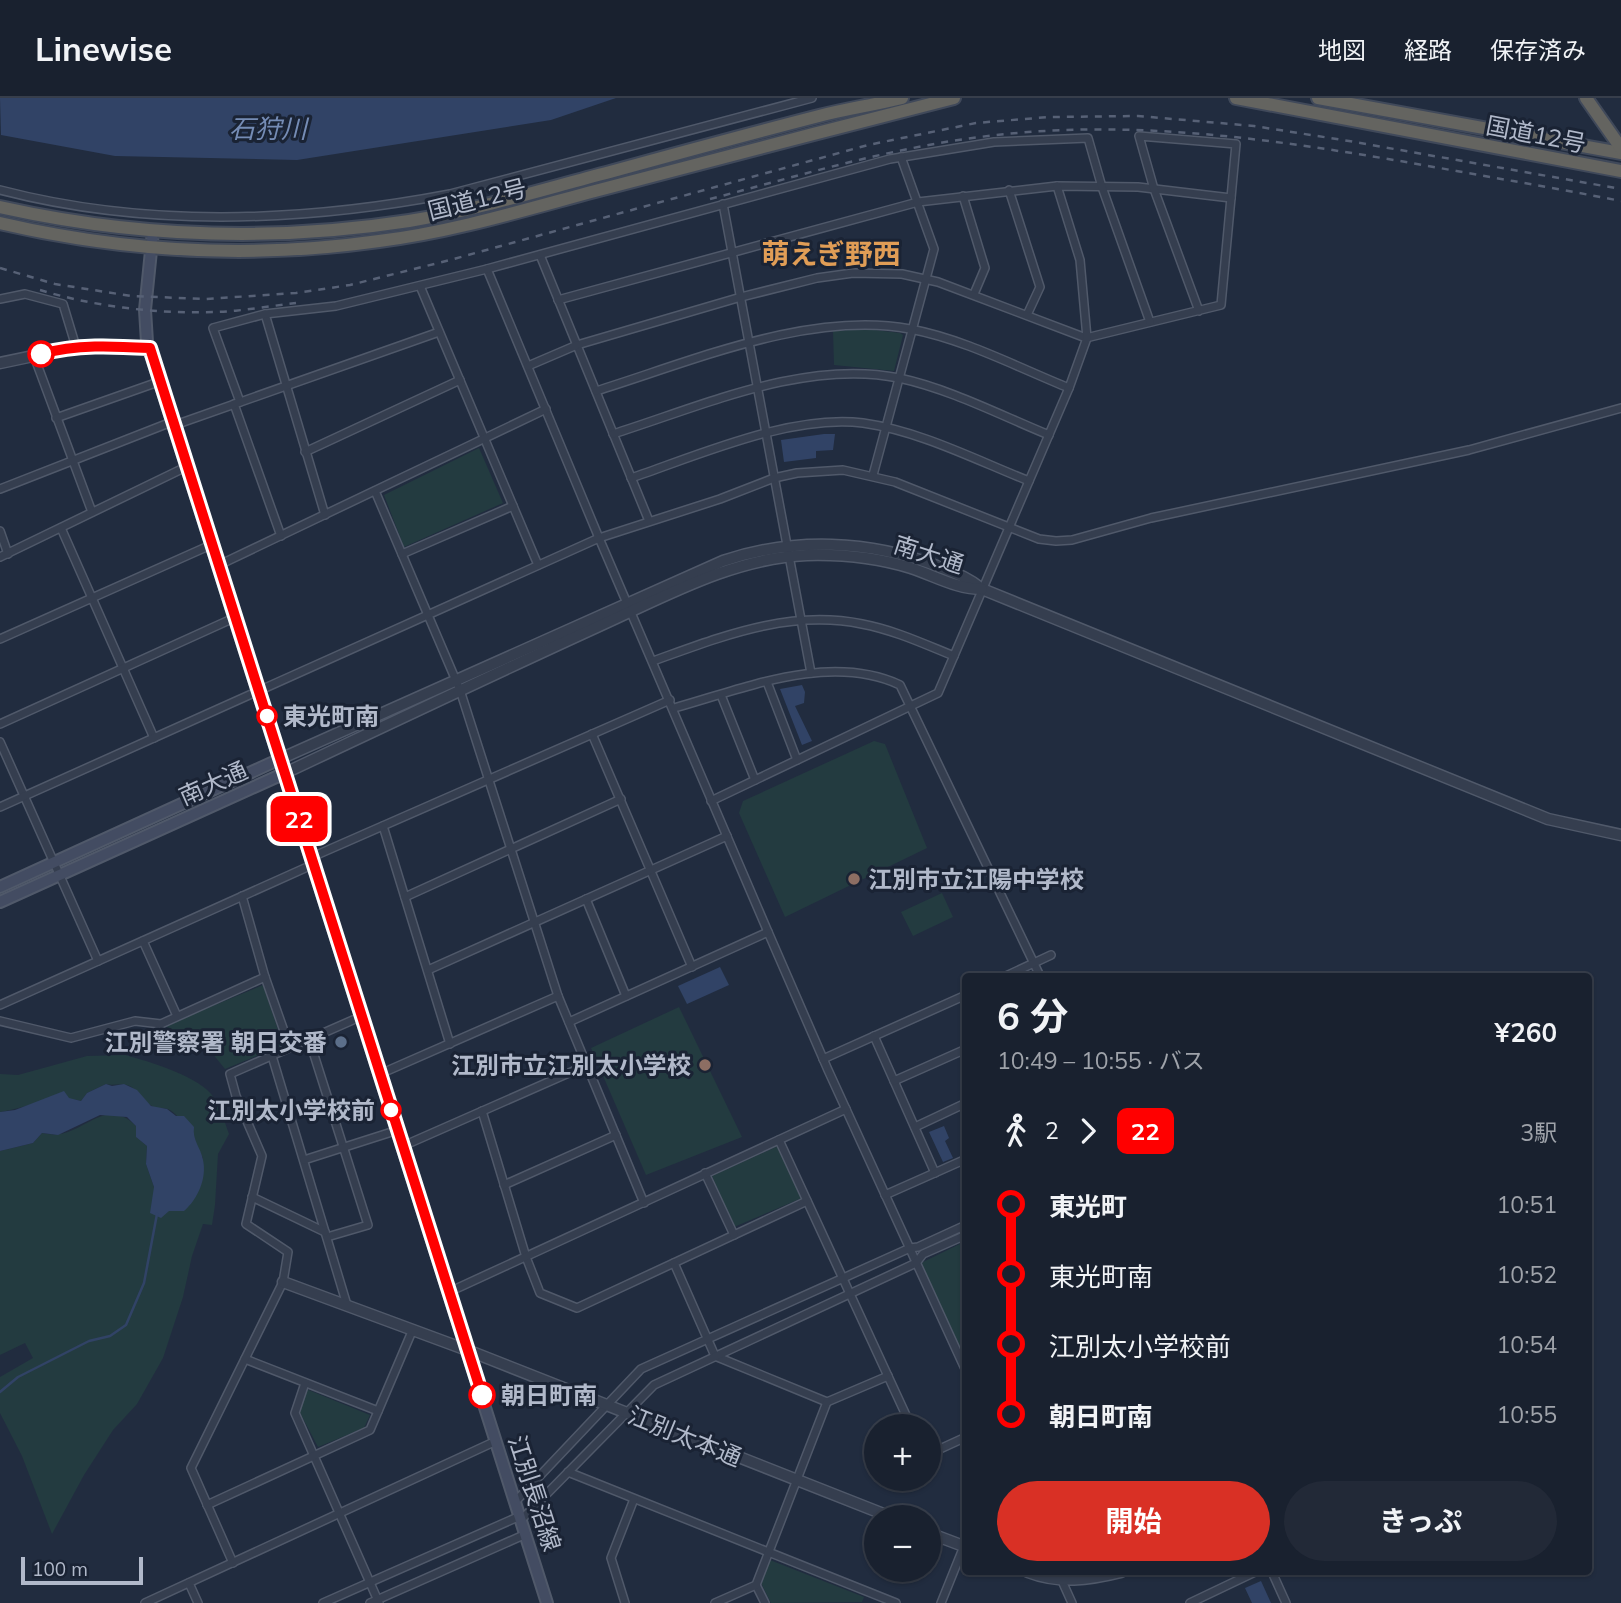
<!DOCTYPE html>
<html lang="ja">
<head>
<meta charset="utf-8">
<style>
	:root { --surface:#19212f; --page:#222937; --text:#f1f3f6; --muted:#9fa3aa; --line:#373e4b; --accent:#d93025 }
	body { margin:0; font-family:Mulish,"Noto Sans JP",sans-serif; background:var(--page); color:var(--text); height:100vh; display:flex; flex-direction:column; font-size:26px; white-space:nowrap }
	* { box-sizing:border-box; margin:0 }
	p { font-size:23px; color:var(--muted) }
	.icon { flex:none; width:38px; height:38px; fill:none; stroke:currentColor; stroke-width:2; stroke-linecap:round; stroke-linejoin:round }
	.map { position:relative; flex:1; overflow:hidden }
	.drawer { position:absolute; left:962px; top:875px; width:630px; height:602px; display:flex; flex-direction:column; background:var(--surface); border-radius:7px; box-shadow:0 2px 5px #0004,0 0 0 2px var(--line) }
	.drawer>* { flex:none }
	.badge { padding:0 14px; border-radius:10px; font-size:24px; line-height:46px }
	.controls { position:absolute; left:864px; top:1316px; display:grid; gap:14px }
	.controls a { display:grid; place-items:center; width:77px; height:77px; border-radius:50%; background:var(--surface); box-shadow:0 2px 5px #0004,0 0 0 2px var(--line); font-size:35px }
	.scale { position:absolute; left:21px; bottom:18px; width:122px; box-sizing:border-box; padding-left:7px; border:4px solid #b1b9ca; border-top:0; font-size:19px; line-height:24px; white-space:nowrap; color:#b1b9ca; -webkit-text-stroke:5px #1a2334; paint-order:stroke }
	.map>.badge { position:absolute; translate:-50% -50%; box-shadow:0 0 0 4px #fff }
	.legs { display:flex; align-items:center; gap:10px; height:77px; padding:0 35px; font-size:23px }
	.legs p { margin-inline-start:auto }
	.summary { display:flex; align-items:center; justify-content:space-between; height:119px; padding:0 35px }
	h1 { font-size:38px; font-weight:700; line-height:52px }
	.action { display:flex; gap:14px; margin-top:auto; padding:14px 35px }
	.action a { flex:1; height:80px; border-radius:42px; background:var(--accent); color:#fff; font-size:28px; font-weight:700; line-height:80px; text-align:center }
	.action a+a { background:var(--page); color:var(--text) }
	ul { padding:0 35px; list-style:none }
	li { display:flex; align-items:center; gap:24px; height:70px; font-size:26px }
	li i { display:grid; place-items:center; width:10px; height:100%; margin:0 9px; background:currentColor }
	li i::after { content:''; width:18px; height:18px; margin:-9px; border:5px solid; border-radius:50%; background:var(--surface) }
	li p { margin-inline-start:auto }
	li:first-child i { background:linear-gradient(#0000 50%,currentColor 0) }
	li:last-child i { background:linear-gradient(currentColor 50%,#0000 0) }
	header { display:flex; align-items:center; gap:42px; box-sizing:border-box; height:98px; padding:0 35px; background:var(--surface); border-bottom:2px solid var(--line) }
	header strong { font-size:33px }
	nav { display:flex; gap:38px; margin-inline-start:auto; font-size:24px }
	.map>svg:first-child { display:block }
	.green { fill:#233b40 }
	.water { fill:#314366 }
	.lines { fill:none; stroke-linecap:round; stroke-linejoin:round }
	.stream { stroke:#314366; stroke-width:2.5 }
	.minor-casing { stroke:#50596a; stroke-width:10 }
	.tertiary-casing { stroke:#50596a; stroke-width:13 }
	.secondary-casing { stroke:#50596a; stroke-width:14 }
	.trunk-casing { stroke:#40495a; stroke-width:16 }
	.minor { stroke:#353e4f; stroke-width:7 }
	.tertiary { stroke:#353e4f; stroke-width:10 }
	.secondary { stroke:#434c62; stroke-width:10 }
	.trunk { stroke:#646460; stroke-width:12 }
	.rail { stroke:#576176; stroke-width:2.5; stroke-dasharray:7 7; stroke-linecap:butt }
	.line-1-casing { stroke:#fff; stroke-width:16 }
	.line-1 { stroke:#f00; stroke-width:10 }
	.stop-1-dot { fill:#fff; stroke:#f00; stroke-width:3.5 }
	.education-dot { fill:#8d6e63; stroke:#1a2334; stroke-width:2.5 }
	.service-dot { fill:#5c6f8a; stroke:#1a2334; stroke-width:2.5 }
	.labels { text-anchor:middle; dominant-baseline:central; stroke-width:6; stroke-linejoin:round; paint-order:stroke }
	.street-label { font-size:24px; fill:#b1b9ca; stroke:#1a2334 }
	.stop-label { font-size:24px; font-weight:bold; fill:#b1b9ca; stroke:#1a2334; text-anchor:start }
	.poi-label { font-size:24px; font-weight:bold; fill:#b1b9ca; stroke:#1a2334; text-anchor:end }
	.water-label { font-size:26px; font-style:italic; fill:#758cb5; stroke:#1a2334 }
	.quarter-label { font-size:28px; font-weight:bold; fill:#e09d56; stroke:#1a2334 }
</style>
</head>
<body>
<header>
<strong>Linewise</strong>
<nav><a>地図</a><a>経路</a><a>保存済み</a></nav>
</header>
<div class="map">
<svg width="1621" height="1505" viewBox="0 0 1621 1505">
	<rect width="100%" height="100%" fill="#212c3f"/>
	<!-- green -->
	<g class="green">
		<path d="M867,231L900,235L903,237L894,273L834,267L833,233Z"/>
		<path d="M479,350L503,405L404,449L384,397Z"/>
		<path d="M874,643L885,646L927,750L785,819L739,715L743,703Z"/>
		<path d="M942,795L953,819L913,838L901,814Z"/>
		<path d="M263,887L283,947L225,971L212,955L164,928Z"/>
		<path d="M679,909L742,1039L646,1077L591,950Z"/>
		<path d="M125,957C148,963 202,979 214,1000C221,1010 225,1025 229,1036L218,1056L215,1107L212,1127L203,1126L192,1158L183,1199L163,1260L137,1306L113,1332L84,1377L52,1436L22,1358L0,1315V1279L33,1260L25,1245L0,1257V1053L33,1045L42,1035C47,1036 54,1037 59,1036C88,1032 107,999 136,1028V1039L147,1048L146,1066L154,1089L203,1060C196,1046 183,1018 168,1011C162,1009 157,1012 152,1008C141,1002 139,991 127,987C120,985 113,988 106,986L87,995L81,1003C54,996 27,1010 0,1014V976L18,977L87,958Z"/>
		<path d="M778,1048L802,1100L734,1129L712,1078Z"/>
		<path d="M966,1143V1264L921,1165Z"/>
		<path d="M306,1291L370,1317L364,1330L318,1349L298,1311Z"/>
		<path d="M770,1462L864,1499L862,1504L771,1505L761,1485Z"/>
	</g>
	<!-- water -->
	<g class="water">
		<path d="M0,0H616L551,22L297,62L115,58L1,37Z"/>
		<path d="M824,336H835L833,352L816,353V360L784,364L781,342Z"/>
		<path d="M802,587L805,594L804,605L795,608L812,643L802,647L780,591Z"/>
		<path d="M720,869L729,887L687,906L678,888Z"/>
		<path d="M106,986L112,988L124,986L137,992L151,1008L167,1011L176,1018H184L194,1029C192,1042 201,1050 203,1062C207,1080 198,1101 184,1113H169L161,1120L150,1115L154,1089L146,1066L147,1048L136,1039V1028L127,1019L100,1017L58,1037L42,1035L33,1045L0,1053V1014L15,1012L64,993L69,1000L81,1003L87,995Z"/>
		<path d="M944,1028L949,1040L945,1043L953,1060L943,1064L929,1034Z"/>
		<path d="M1261,1483L1271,1505H1252L1245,1490Z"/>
	</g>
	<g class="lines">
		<!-- stream -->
		<path class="stream" d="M0,1294L18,1279L89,1243L110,1238L126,1227L144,1185L157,1116"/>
		<defs>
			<g id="minor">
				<path d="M0,92C146,130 303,124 450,96L812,0"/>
				<path d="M1009,92L1040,189L1027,217"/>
				<path d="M963,98L985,170L974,196"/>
				<path d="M723,106L811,575"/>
				<path d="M540,157L649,423"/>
				<path d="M487,171L599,440L768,834L828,972L966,1273"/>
				<path d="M420,188L538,467"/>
				<path d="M0,201L25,196L63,206L76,249"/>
				<path d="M558,202L918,104L1057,88L1138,89L1231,100"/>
				<path d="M265,216L325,417"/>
				<path d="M34,258L92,414"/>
				<path d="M528,268L577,247L741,199L817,180L853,175L902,176L938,184L1086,240L1221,207L1236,46L1139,38L1154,91L1199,213"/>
				<path d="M596,293C690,264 811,212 910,231C964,241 1017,269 1069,290"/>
				<path d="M240,304L213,230L265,216L336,208L487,171L890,61L994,44L1088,40L1102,89L1150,224"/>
				<path d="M234,306L281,438"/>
				<path d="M56,320L161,283"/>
				<path d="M175,327L439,234"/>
				<path d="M613,336C702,308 805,261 899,280C950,291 1000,317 1049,337"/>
				<path d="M305,354L460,282"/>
				<path d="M873,377L934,151L901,59"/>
				<path d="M631,380C699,357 791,316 863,325C920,333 976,362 1029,383"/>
				<path d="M0,391L174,323"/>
				<path d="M375,393L460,592L558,898L644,1105"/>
				<path d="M61,430L154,640"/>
				<path d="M0,433L8,456"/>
				<path d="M402,456L513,408"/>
				<path d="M0,459L188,368"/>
				<path d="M219,467L546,311"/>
				<path d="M0,541L213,446"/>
				<path d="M653,563C721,539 788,511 862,526C894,532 924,546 954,558"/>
				<path d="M767,584L797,662"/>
				<path d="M721,597L755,682"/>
				<path d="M674,610C743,591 829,554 900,587L1040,878"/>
				<path d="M0,626L236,519"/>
				<path d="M592,636L692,869"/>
				<path d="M0,644L98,863"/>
				<path d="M711,703L938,595L1069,290L1087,240L1080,162L1057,88"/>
				<path d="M0,709L599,440L720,401L774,380L797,375L843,372L895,384L1039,441L1056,443L1072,442L1151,420L1469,352L1621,310"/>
				<path d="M383,728L450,946"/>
				<path d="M312,759L670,602"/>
				<path d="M242,798L265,879L290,950"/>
				<path d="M405,799L621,701"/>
				<path d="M586,801L626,898"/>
				<path d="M143,843L177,918"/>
				<path d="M428,872L727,738"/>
				<path d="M1006,878L1051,857"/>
				<path d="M0,907L314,766"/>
				<path d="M0,923L71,940L135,923L161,926L265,879"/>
				<path d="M569,924L768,834"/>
				<path d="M874,938L935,1075"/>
				<path d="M309,941L368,1127L327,1139"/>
				<path d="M272,958L347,1207"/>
				<path d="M823,961L966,897"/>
				<path d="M380,976L558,898"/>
				<path d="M894,983L966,951"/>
				<path d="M482,1013L526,1159L540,1195L577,1210L807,1103"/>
				<path d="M915,1029L966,1005"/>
				<path d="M779,1042L911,1328"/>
				<path d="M403,1048L587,967"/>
				<path d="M304,1062L398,1032"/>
				<path d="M705,1075L734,1137"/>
				<path d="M504,1087L616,1037"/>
				<path d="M885,1097L966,1061"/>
				<path d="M252,1099L325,1134"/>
				<path d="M674,1165L715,1258L827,1304L888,1278"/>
				<path d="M449,1194L846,1011"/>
				<path d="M245,1261L378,1313"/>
				<path d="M305,1285L295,1315L379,1505"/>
				<path d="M929,1356L966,1339"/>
				<path d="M568,1374L896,1505"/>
				<path d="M515,1404L641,1271L910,1150L918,1149L966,1127"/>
				<path d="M207,1407L370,1332L413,1231"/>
				<path d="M521,1422L654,1287L916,1165L923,1156L966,1137"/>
				<path d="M233,1465L191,1370L283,1184L288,1154L246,1126L262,1058L236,998L230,976L362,918"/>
				<path d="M1058,1474L1072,1505"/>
				<path d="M1272,1474L1286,1505"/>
				<path d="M189,1485L198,1505"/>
				<path d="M756,1487L765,1505"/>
				<path d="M145,1505L496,1343"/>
				<path d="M323,1505L520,1418"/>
				<path d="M370,1505L526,1436"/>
				<path d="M625,1505L611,1460L634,1401"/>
				<path d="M715,1505L756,1487L827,1304"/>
				<path d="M941,1505L964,1448"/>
				<path d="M1190,1505L1255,1474"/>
			</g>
			<g id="tertiary">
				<path d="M0,265L76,249L101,247L150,250"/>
				<path d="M280,661L723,463C794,439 870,442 940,469C955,475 969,480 982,491L1548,721L1621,737"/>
				<path d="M285,675C389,626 492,577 597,529C664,499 732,460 807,457C842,456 878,460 911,470C935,478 957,491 982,491"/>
				<path d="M283,1184L467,1252L891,1419"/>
				<path d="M929,1435L966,1449"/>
				<path d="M1028,1474C1059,1486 1089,1482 1121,1474"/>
			</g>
			<g id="secondary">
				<path d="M153,133L145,212L147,244L547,1505"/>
				<path d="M0,789L280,661"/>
				<path d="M0,804L285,675"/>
			</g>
			<g id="trunk">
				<path d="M1236,0L1621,73"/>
				<path d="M1318,0L1621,55"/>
				<path d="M1586,0L1621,50"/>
				<path d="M0,109C135,139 273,144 409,123C477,112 544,91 610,74C679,55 749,36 819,18C846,11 874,7 902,0"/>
				<path d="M0,125C125,154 252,161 379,143C452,134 524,112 595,93C715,62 834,30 954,0"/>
			</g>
		</defs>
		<!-- minor casing -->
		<use href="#minor" class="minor-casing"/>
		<!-- tertiary casing -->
		<use href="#tertiary" class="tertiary-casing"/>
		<!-- secondary casing -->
		<use href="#secondary" class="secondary-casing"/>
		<!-- trunk casing -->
		<use href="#trunk" class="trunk-casing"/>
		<!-- minor -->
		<use href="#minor" class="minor"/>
		<!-- tertiary -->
		<use href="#tertiary" class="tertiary"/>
		<!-- secondary -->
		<use href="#secondary" class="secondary"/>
		<!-- trunk -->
		<use href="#trunk" class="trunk"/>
		<!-- rail -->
		<g class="rail">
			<path d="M710,101C802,77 893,49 988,38C1135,20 1279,42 1423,67C1489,79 1555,90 1621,103"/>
			<path d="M0,170L55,186L131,198L206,201L296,195L350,187L450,162L868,47L976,25L1049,19L1138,18L1254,28L1349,43L1621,91"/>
			<path d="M40,192C96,209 158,216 216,214C243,213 270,208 296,205"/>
		</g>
	</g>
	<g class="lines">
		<defs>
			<path id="line-1" d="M41,256C77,246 113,248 150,250L482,1297"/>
		</defs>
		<!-- line-1 casing -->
		<use href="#line-1" class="line-1-casing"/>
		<!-- line-1 -->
		<use href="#line-1" class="line-1"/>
	</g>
	<!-- markers -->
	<g class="stop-1-dot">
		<circle cx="41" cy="256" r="12"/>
		<circle cx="267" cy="618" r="9"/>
		<circle cx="391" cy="1012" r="9"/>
		<circle cx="482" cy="1297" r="12"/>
	</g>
	<g class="education-dot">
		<circle cx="854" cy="781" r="7"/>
		<circle cx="705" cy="967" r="7"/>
	</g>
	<circle class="service-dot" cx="341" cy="944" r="7"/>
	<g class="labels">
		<!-- street labels -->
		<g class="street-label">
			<text transform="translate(1536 36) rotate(11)">国道12号</text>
			<text transform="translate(477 101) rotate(-14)">国道12号</text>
			<text transform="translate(929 456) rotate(18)">南大通</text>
			<text transform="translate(213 685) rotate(-24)">南大通</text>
			<text transform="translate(685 1338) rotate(22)">江別太本通</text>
			<text transform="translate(535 1395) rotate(72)">江別長沼線</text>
		</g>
		<!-- stop labels -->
		<g class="stop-label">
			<text x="283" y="618">東光町南</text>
			<text x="375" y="1012" text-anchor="end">江別太小学校前</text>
			<text x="501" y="1297">朝日町南</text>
		</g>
		<!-- poi labels -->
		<g class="poi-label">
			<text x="868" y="781" text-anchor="start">江別市立江陽中学校</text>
			<text x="327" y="944">江別警察署 朝日交番</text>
			<text x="691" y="967">江別市立江別太小学校</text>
		</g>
		<!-- water labels -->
		<g class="water-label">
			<text x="268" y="30">石狩川</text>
		</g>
		<!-- quarter labels -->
		<g class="quarter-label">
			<text x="831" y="155">萌えぎ野西</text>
		</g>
	</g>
</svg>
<div class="controls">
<a>+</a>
<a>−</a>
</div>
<div class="scale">100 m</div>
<b class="badge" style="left:299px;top:721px;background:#f00;color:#fff">22</b>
<section class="drawer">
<div class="summary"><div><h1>6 分</h1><p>10:49 – 10:55 · バス</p></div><b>¥260</b></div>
<div class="legs"><svg class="icon" aria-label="walk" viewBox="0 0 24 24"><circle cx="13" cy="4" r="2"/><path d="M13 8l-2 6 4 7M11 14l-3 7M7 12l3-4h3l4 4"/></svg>2<svg class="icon" aria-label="forward" viewBox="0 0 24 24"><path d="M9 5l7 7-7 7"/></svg><b class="badge" style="background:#f00;color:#fff">22</b><p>3駅</p></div>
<ul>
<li><i style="color:#f00"></i><b>東光町</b><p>10:51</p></li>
<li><i style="color:#f00"></i><span>東光町南</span><p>10:52</p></li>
<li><i style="color:#f00"></i><span>江別太小学校前</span><p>10:54</p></li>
<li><i style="color:#f00"></i><b>朝日町南</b><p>10:55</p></li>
</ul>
<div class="action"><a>開始</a><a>きっぷ</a></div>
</section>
</div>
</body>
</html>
